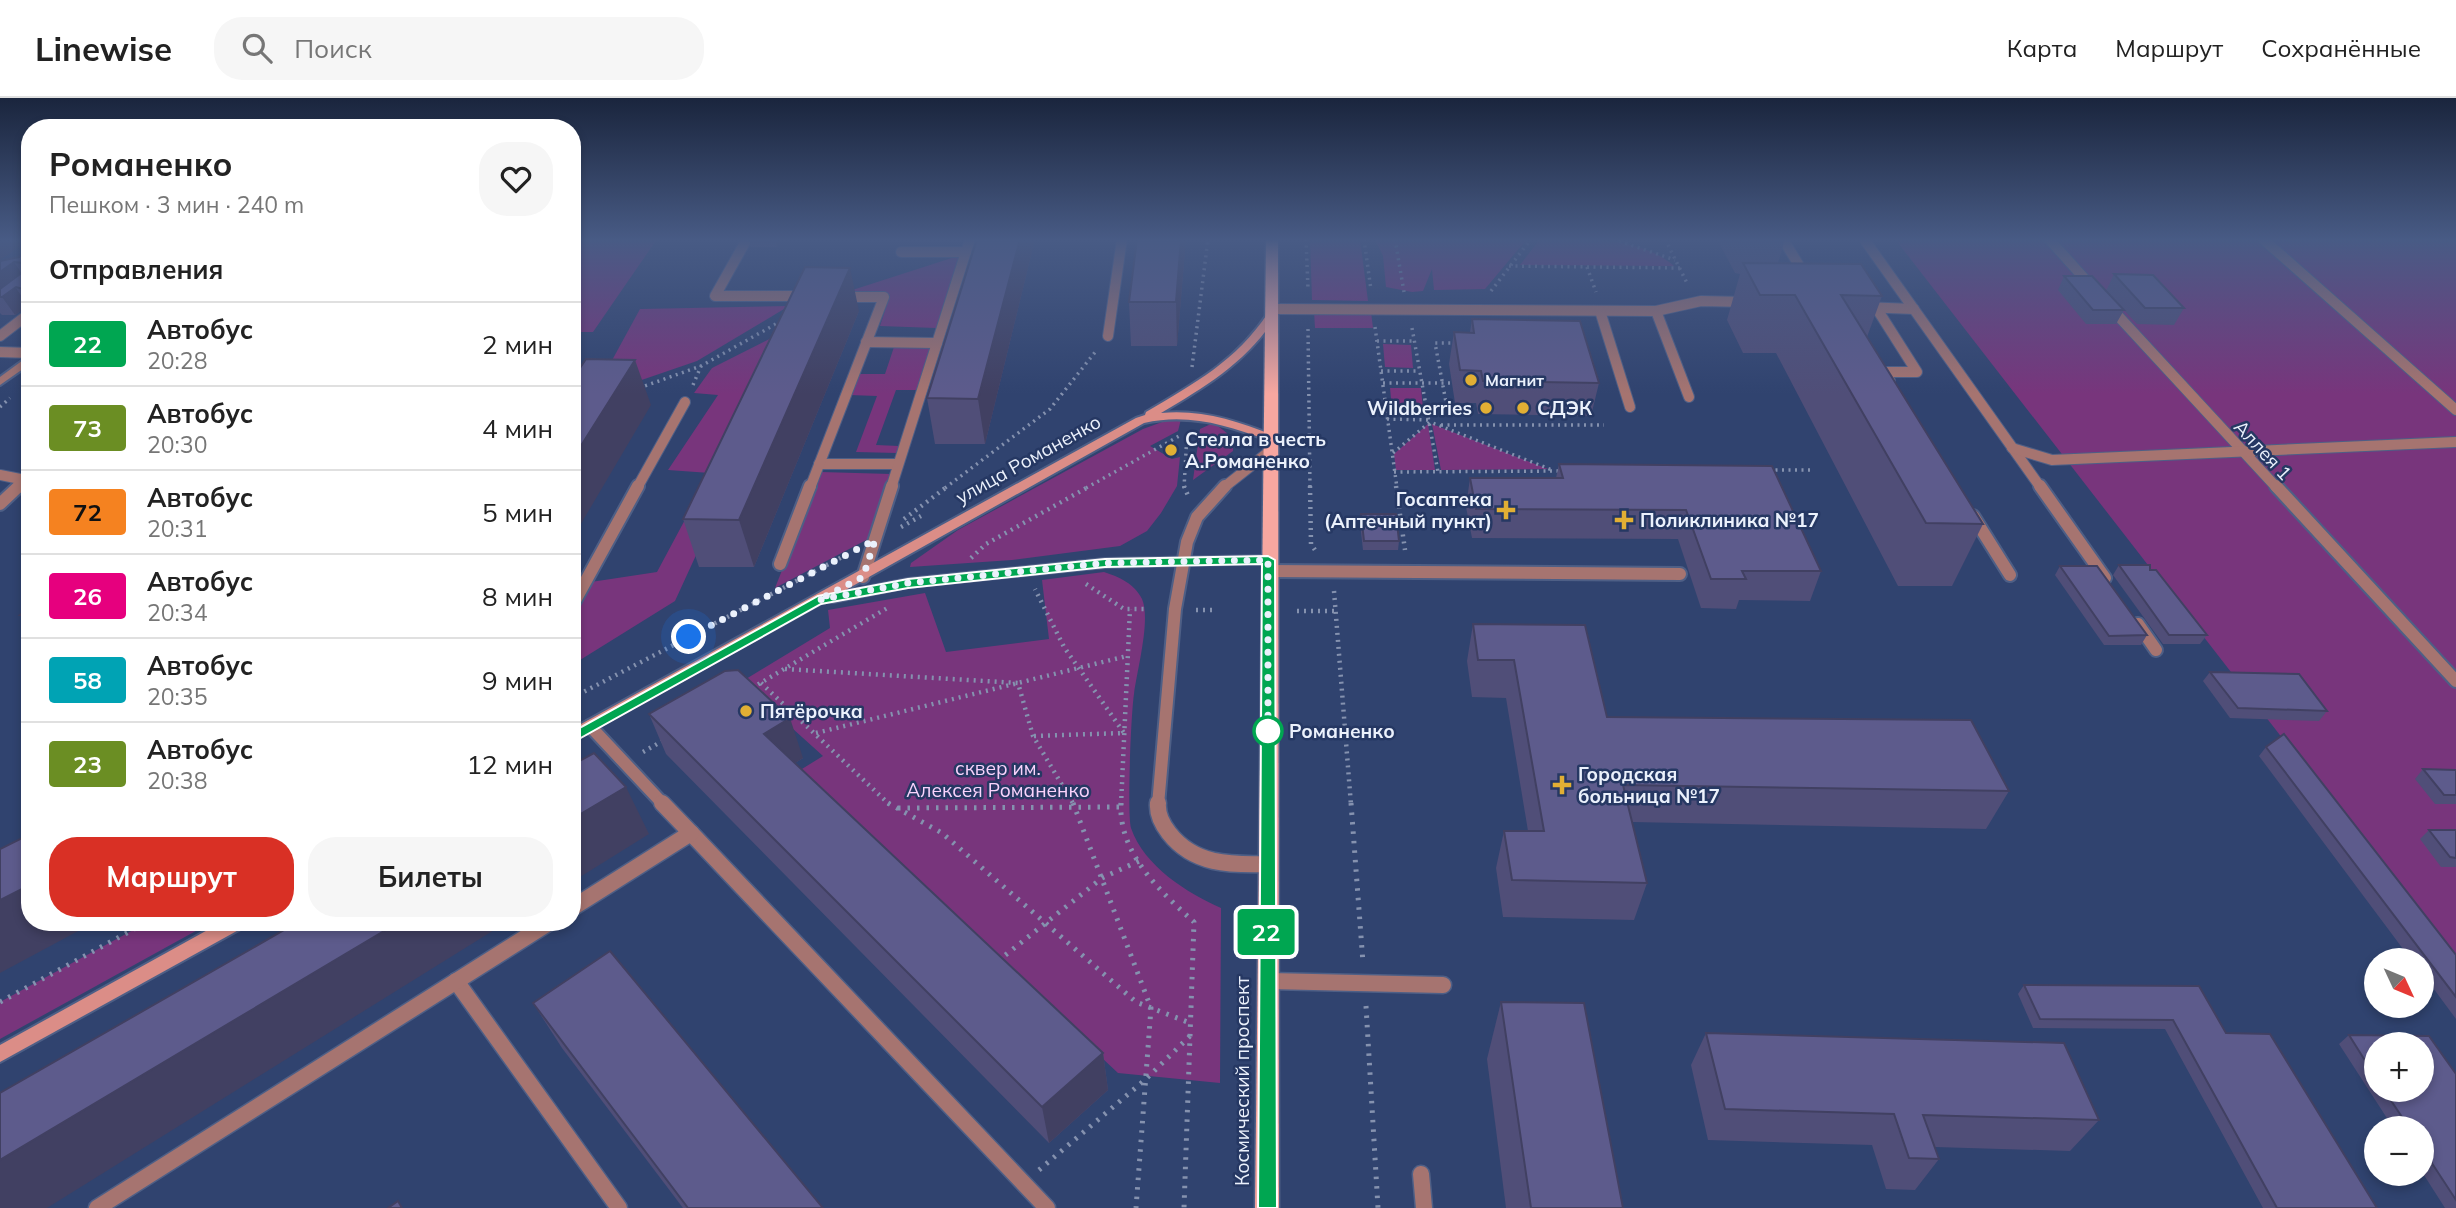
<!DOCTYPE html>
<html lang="ru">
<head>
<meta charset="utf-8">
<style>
	:root { --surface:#fff; --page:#f6f6f6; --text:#222; --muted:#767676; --line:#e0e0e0; --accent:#d93025 }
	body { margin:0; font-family:Mulish,sans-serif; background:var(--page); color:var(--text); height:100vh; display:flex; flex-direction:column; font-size:26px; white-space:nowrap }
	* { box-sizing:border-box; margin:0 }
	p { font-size:23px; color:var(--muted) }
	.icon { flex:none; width:38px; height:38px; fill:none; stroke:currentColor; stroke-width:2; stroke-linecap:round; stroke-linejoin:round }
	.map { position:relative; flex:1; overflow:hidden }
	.drawer { position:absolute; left:21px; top:21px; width:560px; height:812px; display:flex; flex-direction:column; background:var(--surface); border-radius:28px; box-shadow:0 4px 10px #0003 }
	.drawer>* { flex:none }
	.badge { padding:0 14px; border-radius:5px; font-size:24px; line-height:46px }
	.needle { width:46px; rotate:134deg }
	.fabs { position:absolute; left:2364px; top:850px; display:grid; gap:14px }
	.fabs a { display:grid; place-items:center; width:70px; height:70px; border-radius:50%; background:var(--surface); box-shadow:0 4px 10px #0003; font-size:35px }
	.you { position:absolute; width:35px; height:35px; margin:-18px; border:5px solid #fff; border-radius:50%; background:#1a73e8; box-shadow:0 0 0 10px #1a73e833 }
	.map>.badge { position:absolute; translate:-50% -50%; box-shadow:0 0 0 4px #fff }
	h2 { padding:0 28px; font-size:26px; line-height:63px }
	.round { display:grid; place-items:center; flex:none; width:74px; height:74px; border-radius:28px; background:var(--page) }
	.summary { display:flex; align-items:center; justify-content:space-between; height:119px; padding:0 28px }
	h1 { font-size:33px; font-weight:700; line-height:52px }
	.button { display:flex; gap:14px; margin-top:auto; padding:14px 28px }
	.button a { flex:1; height:80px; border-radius:28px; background:var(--accent); color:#fff; font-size:28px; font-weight:700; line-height:80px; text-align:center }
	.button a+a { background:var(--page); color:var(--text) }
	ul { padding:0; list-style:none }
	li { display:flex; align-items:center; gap:21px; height:84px; padding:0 28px; border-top:2px solid var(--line) }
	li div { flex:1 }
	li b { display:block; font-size:26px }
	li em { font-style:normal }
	li .badge { min-width:77px; font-weight:700; text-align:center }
	header { display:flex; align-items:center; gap:42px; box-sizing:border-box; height:98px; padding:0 35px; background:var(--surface); border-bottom:2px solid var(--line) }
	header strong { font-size:33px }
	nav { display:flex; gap:38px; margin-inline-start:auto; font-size:24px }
	.search { width:490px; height:63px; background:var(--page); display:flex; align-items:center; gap:18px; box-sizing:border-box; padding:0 24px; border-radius:28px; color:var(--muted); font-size:26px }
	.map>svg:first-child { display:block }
	.green { fill:#78357c }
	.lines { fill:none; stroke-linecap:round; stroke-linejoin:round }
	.lane-far2-casing { stroke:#4e5f86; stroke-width:12 }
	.lane-far1-casing { stroke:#4e5f86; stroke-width:16 }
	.lane-casing { stroke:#4e5f86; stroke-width:19 }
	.street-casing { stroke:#4e5f86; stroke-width:4 }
	.secondary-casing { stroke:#4e5f86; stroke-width:4 }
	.primary-casing { stroke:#4e5f86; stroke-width:3 }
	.path-far2 { stroke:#8592af; stroke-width:3.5; stroke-dasharray:2 4.5; stroke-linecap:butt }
	.path-far1 { stroke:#8592af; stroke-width:4.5; stroke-dasharray:2 5; stroke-linecap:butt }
	.path { stroke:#8592af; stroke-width:5; stroke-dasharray:2.5 7; stroke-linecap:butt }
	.lane-far2 { stroke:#a67470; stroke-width:10 }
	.lane-far1 { stroke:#a67470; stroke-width:12 }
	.lane { stroke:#a67470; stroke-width:16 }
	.street { fill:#a67470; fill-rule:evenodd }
	.secondary { fill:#db8d87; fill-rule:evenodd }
	.primary { fill:#f7a7a0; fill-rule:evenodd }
	.wall { fill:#504e78; fill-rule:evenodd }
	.shaded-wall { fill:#414062 }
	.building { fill:#5d5b8c; stroke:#414062; stroke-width:2 }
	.line { fill:#00a651; stroke:#fff; stroke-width:2 }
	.walk { stroke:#ebf1fc; stroke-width:7; stroke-dasharray:0 12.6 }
	.poi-dot { fill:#e1af34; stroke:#263863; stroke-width:2.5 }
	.stop-dot { fill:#fff; stroke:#00a651; stroke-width:3.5 }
	.labels { text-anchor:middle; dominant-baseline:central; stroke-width:5; stroke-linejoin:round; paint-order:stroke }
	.far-poi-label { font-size:16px; font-weight:bold; fill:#ebf1fc; stroke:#263863; text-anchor:start }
	.poi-label { font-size:19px; font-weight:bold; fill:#ebf1fc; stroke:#263863; text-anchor:start }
	.street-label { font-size:19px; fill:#ebf1fc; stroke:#263863 }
	.stop-label { font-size:19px; font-weight:bold; fill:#ebf1fc; stroke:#263863; text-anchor:start }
	.park-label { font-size:19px; fill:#fad3fc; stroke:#263863 }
</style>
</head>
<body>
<header>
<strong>Linewise</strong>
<div class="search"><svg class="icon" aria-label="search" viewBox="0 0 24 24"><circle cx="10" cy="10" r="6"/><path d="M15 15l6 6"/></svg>Поиск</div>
<nav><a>Карта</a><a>Маршрут</a><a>Сохранённые</a></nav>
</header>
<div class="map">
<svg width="2456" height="1110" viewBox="0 0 2456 1110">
	<rect width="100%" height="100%" fill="#30436f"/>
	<!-- green -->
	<g class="green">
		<path d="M574,141H657L593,234H572Z"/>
		<path d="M1310,141H1360L1368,203L1312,202Z"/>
		<path d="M1375,141H1527L1485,191L1434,192L1432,171L1423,193L1412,194L1386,189L1383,158Z"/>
		<path d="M1540,141C1582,141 1640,138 1674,168L1520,167Z"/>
		<path d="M1895,141H2456V864Z"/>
		<path d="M961,157L936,230L880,228L890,197H837Z"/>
		<path d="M789,208L697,263L592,299L640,211Z"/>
		<path d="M1314,213L1371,214L1373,230H1315Z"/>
		<path d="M803,224L675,503L572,567V520L591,484L657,474L710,375L668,372L718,297L694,295L712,270Z"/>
		<path d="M895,246H934L918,292H896L876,347L899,348L897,355L856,354L877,298L849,297L857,276H885Z"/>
		<path d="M1383,246L1411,247L1413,270L1385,269Z"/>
		<path d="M1390,290H1421L1423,311H1392Z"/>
		<path d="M1173,320L1181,321L1178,333L1150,348L1172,361L1180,359L1177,388L1161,415L1147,433L1120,448L1012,462L910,469L911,465L958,432L1143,331Z"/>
		<path d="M1213,325C1225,333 1234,338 1233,353L1193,382L1200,331Z"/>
		<path d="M1428,326L1435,372H1396L1394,356Z"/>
		<path d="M1432,326L1548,371L1441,372Z"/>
		<path d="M821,374L891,376L870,440L775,490Z"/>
		<path d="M1104,474C1119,479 1134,485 1142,501C1151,522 1137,572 1134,596C1131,615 1127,716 1131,730C1144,768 1187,795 1221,810L1220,985L1118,975L797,674L823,658L741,584L830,530L828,512L925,495L946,554L1049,541L1042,482Z"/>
		<path d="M148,824H212L0,941V904Z"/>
	</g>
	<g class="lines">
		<defs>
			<g id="lane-far2">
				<path d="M747,141L715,198H807"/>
				<path d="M1783,141L1806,179"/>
				<path d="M1864,141L2041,390"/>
				<path d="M2049,141L2092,189"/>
				<path d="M2263,141L2456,312"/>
				<path d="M901,154H966"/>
				<path d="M2109,208L2277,390"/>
				<path d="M1862,209L1914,211"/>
				<path d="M1272,211L1656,213L1701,203L1746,204"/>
				<path d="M1877,211L1917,274H1884L1890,283"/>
				<path d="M1600,213L1630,309"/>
				<path d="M1656,213L1689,299"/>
				<path d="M0,238L30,215"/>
				<path d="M1108,238L1122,141"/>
				<path d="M866,244L937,245"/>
				<path d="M0,254L30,255"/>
				<path d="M2012,350L2052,362L2456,344"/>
				<path d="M819,366H898"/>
				<path d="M0,377L20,381L18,390"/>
				<path d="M637,390L685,304"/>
				<path d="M810,390L884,199H839"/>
				<path d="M891,390L970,141"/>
				<path d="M1223,390L1270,353"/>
			</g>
			<g id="lane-far1">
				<path d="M2040,388L2105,480"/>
				<path d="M2276,388L2456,583"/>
				<path d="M0,406L19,388"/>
				<path d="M1973,418L2010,477"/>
				<path d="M780,466L810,388"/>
				<path d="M1270,473L1680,476"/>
				<path d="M863,479L892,388"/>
				<path d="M572,508L638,388"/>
				<path d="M2138,526L2156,552"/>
				<path d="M590,628L664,707"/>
				<path d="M1158,707L1175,511L1187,444L1197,419L1225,388"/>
			</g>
			<g id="lane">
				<path d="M1158,705C1157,716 1162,726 1169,735C1194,767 1230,767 1267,766"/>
				<path d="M691,735L1047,1110"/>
				<path d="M572,810L691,735L662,705"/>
				<path d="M456,883L619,1110"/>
				<path d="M1266,883L1443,887"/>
				<path d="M1421,1076L1424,1110"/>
				<path d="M97,1110L550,824"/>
			</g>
			<path id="street" d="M30,257V266L0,287V279Z"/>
			<g id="secondary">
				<path d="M1272,214L1277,217C1248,263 1207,288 1161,315C1201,311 1238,323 1275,338V342H1267C1226,327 1188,315 1144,325L842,494L908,481L1105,461L1268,458L1273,459L1275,462L1273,465L1105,469L908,489L833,504L827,502L572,643V631L1136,320L1145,317L1146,314C1195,285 1236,263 1268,215Z"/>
				<path d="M222,824H246L244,829L0,964V947Z"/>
			</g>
			<path id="primary" d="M1266,141H1278L1279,1110H1255Z"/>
		</defs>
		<!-- lane-far2 casing -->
		<use href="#lane-far2" class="lane-far2-casing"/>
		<!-- lane-far1 casing -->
		<use href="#lane-far1" class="lane-far1-casing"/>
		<!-- lane casing -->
		<use href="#lane" class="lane-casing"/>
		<!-- street casing -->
		<use href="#street" class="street-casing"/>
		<!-- secondary casing -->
		<use href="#secondary" class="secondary-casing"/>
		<!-- primary casing -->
		<use href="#primary" class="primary-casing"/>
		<!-- path-far2 -->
		<g class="path-far2">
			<path d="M1306,141L1308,191"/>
			<path d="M1364,141L1371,192"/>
			<path d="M1395,141L1404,194"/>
			<path d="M1613,141L1675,162"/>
			<path d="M1665,141L1688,187"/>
			<path d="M1509,168L1680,170"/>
			<path d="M1587,169L1596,194"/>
			<path d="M1491,193L1531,141"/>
			<path d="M1375,229L1397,390"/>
			<path d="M1412,230L1438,374"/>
			<path d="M1308,231L1310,390"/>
			<path d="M1377,243H1414"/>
			<path d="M1192,269L1208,141"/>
			<path d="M1381,273H1420"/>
			<path d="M1383,285H1452"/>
			<path d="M693,287L701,268"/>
			<path d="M639,290L701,268L783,222"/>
			<path d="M0,309L10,300"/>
			<path d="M1448,315L1435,245H1457"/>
			<path d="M1387,321L1429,322"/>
			<path d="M1441,327H1604"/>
			<path d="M1393,355L1430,324L1552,372"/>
			<path d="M1769,372H1814"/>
			<path d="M1394,374L1561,373"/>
			<path d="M945,390L1050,311L1096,253"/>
			<path d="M1086,390L1181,337"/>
			<path d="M1184,390L1187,336"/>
		</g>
		<!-- path-far1 -->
		<g class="path-far1">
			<path d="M1184,388L1189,400"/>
			<path d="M1310,388L1311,446L1315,452"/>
			<path d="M1396,388L1405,452"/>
			<path d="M904,421L948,388"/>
			<path d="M901,429L921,418"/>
			<path d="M971,460L986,446L1090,388"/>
			<path d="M1086,486L1124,511H1144"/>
			<path d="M1334,493L1351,707"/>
			<path d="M1196,512H1217"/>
			<path d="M1297,513H1336"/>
			<path d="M785,571L1018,585L1033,638L1074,707"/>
			<path d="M761,585L890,707"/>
			<path d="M752,590L889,509"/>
			<path d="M572,600L850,455"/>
			<path d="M816,635L1127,558"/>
			<path d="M1034,638L1124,635L1064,549L1035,491"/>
			<path d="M643,654L666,641"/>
			<path d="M1121,707L1130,511"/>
		</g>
		<!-- path -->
		<g class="path">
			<path d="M888,705L942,735L1136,904L1190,925"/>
			<path d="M1073,705L1151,910L1136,1110"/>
			<path d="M1121,705C1118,755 1160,793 1194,824L1184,1110"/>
			<path d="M1351,705L1363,865"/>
			<path d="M898,710L1121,709"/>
			<path d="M998,863L1102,780L1139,763"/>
			<path d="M0,904L147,824"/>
			<path d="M1366,908L1378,1110"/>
			<path d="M1039,1072L1146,981L1190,938"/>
		</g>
		<!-- lane-far2 -->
		<use href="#lane-far2" class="lane-far2"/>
		<!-- lane-far1 -->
		<use href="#lane-far1" class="lane-far1"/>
		<!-- lane -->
		<use href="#lane" class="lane"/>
		<!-- street -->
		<use href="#street" class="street"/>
		<!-- secondary -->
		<use href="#secondary" class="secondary"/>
		<!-- primary -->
		<use href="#primary" class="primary"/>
	</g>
	<!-- wall -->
	<g class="wall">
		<path d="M749,141H782L777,149H751Z"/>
		<path d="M977,141H1035L985,346H935L927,300Z"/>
		<path d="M1186,141L1177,248H1131L1129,204Z"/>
		<path d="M1717,141H1785L1778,165L1882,198L1867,239L1983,426L1952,488H1898L1776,255H1743L1727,222L1740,176L1735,175Z"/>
		<path d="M30,154V208H28L15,217H2L0,215V163L19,159Z"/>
		<path d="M2114,176L2184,210L2174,227L2137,226L2124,212L2116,226H2086L2058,192L2064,178L2106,193Z"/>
		<path d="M859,213L754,469H699L683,421Z"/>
		<path d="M1472,221L1599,285L1591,318L1478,316L1476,305H1455L1449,266L1454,234H1470Z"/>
		<path d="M1559,366L1772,368L1821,473L1810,503L1739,502L1736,511L1701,510L1678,441L1472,440L1466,409L1470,380H1556Z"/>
		<path d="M1361,416L1399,443L1398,452H1363L1360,425Z"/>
		<path d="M2119,467L2150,472L2207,537L2200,546H2163L2113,477Z"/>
		<path d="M2060,468L2147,537L2141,547H2104L2055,477Z"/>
		<path d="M30,508V528L20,517Z"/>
		<path d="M1473,526L1607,619L2009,693L1986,731L1632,724L1647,785L1634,822L1503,819L1496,770L1504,733H1528L1506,600L1472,599L1467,563Z"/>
		<path d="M2210,574L2327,613L2319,623L2230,620L2203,583Z"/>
		<path d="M649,616L803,660L795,665L1103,955L1108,992L1049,1045L666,656Z"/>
		<path d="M2266,649L2456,857V921L2422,875V863H2412L2259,658Z"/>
		<path d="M2423,671L2456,672V706H2435L2415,681Z"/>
		<path d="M2429,732H2456V769H2441L2420,741Z"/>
		<path d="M2024,887L2199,888L2226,935L2377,1110H2263L2165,931L2033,930L2018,896Z"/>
		<path d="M1501,904L1623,1110H1506L1487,961Z"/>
		<path d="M533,905L823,1110H683L562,950Z"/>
		<path d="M1706,935L2099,1022L2070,1053L1935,1049L1939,1061L1915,1092L1886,1091L1872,1047L1708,1042L1691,967Z"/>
		<path d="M2349,937L2429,938L2456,976V1110H2445L2422,1074V1031H2394L2339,946ZM2376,947H2422V992H2376Z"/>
	</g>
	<!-- shaded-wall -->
	<g class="shaded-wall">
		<path d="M0,141H30L0,162Z"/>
		<path d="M775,141H782L777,149Z"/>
		<path d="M1020,141H1035L985,346L978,301Z"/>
		<path d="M1181,141H1186L1177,248L1176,204Z"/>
		<path d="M14,164L26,182L16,190L28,208L15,217L2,199H0V174Z"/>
		<path d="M850,170L859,213L754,469L739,422Z"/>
		<path d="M30,186V202L23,191Z"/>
		<path d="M635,262L651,307L572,441V362Z"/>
		<path d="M790,620L803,660L778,676L764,636Z"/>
		<path d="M626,689L649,736L572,784V721Z"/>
		<path d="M30,787V824H95L0,875V802Z"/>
		<path d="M399,824H507L47,1110H0V1062Z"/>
		<path d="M1103,955L1108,992L1049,1045L1042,1009Z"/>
	</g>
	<!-- building -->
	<g class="building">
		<path d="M977,141H1020L978,301L927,300Z"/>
		<path d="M1137,141H1181L1176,204H1129Z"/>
		<path d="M25,154H30V186L23,191L16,189L2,199H0V191L24,173L23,165L14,164L0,174V163L19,159Z"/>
		<path d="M1743,165L1861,166L1882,198L1841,197L1983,426L1926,425L1795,197H1760Z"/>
		<path d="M805,169L850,170L739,422L683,421Z"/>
		<path d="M2114,176L2153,177L2184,210H2145Z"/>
		<path d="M2064,178H2092L2124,212H2093Z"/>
		<path d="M1472,221L1580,223L1599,285L1483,283L1481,273L1460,272L1454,234L1474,235Z"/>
		<path d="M586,261L635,262L572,362V282Z"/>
		<path d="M1559,366L1772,368L1821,473H1742L1746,481H1711L1686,412L1476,411L1470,380H1563Z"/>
		<path d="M1361,416H1396L1399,443H1364Z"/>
		<path d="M2119,467H2150V472H2156L2207,537H2169Z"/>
		<path d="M2060,468H2097L2147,537L2109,538Z"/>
		<path d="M30,508V517H20Z"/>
		<path d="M1473,526L1585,527L1607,619L1971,622L2009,693L1623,687L1647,785L1512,782L1504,733H1544L1514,562H1478Z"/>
		<path d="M738,572L790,620L764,636L1103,955L1042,1009L649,616L725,573Z"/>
		<path d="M2210,574L2299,576L2327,613L2238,610Z"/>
		<path d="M2284,636L2456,857V899L2266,649Z"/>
		<path d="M594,655L626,689L572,721V667Z"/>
		<path d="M2423,671L2456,672V697H2444Z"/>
		<path d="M2429,732H2456V760L2450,759Z"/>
		<path d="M30,736V787L0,802V751Z"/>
		<path d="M298,824H399L0,1062V995Z"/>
		<path d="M610,853L823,1110H688L533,905Z"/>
		<path d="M2024,887L2199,888L2226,935L2270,936L2377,1110H2277L2173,922L2040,921Z"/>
		<path d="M1501,904L1584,905L1623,1110H1531Z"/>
		<path d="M1706,935L2064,945L2099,1022L1923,1017L1939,1061L1909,1060L1894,1016L1725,1011Z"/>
		<path d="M2349,937L2429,938L2456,976V1102L2422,1050V1031H2410L2384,992H2422V947H2376V980Z"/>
		<path d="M398,1103L402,1110H388Z"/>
	</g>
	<!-- sky -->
	<linearGradient id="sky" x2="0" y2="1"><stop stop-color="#1a253d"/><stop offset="0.48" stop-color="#485b85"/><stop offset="1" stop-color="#485b85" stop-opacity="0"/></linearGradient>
	<rect width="2456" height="296" fill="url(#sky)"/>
	<!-- line -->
	<path class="line" d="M1268,458L1275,462L1277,1110H1258L1262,466L1105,469L908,490L821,506L577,642H567L565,638L818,498L908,481L1105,461Z"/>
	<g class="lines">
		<!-- walk -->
		<path class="walk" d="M689,539L875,442L863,479L818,502L908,485L1105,465L1268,462V638V633"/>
	</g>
	<!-- markers -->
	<g class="poi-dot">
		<circle cx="1471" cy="282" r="7"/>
		<circle cx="1486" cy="310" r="7"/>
		<circle cx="1523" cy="310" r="7"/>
		<circle cx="1171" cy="352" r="7"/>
		<path d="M1502.5 401.5h7v7h7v7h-7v7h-7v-7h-7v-7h7z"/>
		<path d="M1620.5 411.5h7v7h7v7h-7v7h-7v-7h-7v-7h7z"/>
		<circle cx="746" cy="613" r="7"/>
		<path d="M1558.5 676.5h7v7h7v7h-7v7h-7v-7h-7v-7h7z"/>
	</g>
	<circle class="stop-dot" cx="1268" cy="633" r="14"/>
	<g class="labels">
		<!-- far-poi labels -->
		<g class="far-poi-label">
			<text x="1485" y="282">Магнит</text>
		</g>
		<!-- poi labels -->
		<g class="poi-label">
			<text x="1472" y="310" text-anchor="end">Wildberries</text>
			<text x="1537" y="310">СДЭК</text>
			<text x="1185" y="341">Стелла в честь<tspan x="1185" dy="22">А.Романенко</tspan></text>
			<text x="1492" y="401" text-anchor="end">Госаптека<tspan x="1492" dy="22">(Аптечный пункт)</tspan></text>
			<text x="1640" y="422">Поликлиника №17</text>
			<text x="760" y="613">Пятёрочка</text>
			<text x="1578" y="676">Городская<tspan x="1578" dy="22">больница №17</tspan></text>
		</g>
		<!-- street labels -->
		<g class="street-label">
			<text transform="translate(2263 352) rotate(47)">Аллея 1</text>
			<text transform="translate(1028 361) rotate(-29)">улица Романенко</text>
			<text transform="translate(1242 983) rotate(-90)">Космический проспект</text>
		</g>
		<!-- stop labels -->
		<g class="stop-label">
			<text x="1289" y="633">Романенко</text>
		</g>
		<!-- park labels -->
		<g class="park-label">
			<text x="998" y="670">сквер им.<tspan x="998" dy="22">Алексея Романенко</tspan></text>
		</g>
	</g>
</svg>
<div class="fabs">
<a><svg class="needle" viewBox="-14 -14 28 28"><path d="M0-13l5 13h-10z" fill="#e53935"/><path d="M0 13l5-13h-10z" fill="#767676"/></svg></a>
<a>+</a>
<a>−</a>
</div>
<div class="you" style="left:689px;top:539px"></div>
<b class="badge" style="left:1266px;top:834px;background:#00a651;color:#fff">22</b>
<section class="drawer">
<div class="summary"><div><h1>Романенко</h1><p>Пешком · 3 мин · 240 m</p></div><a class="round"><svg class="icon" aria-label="heart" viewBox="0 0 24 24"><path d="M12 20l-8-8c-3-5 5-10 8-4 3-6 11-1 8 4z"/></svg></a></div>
<h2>Отправления</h2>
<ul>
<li><span class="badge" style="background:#00a651;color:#fff">22</span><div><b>Автобус</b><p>20:28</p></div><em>2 мин</em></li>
<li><span class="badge" style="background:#6b8e23;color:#fff">73</span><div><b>Автобус</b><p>20:30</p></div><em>4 мин</em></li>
<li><span class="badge" style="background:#f58220;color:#111">72</span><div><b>Автобус</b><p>20:31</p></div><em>5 мин</em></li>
<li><span class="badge" style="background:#e6007e;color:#fff">26</span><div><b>Автобус</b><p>20:34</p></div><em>8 мин</em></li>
<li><span class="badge" style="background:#00a3b4;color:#fff">58</span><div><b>Автобус</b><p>20:35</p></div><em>9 мин</em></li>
<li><span class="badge" style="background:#6b8e23;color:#fff">23</span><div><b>Автобус</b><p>20:38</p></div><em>12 мин</em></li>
</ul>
<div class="button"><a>Маршрут</a><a>Билеты</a></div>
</section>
</div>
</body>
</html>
